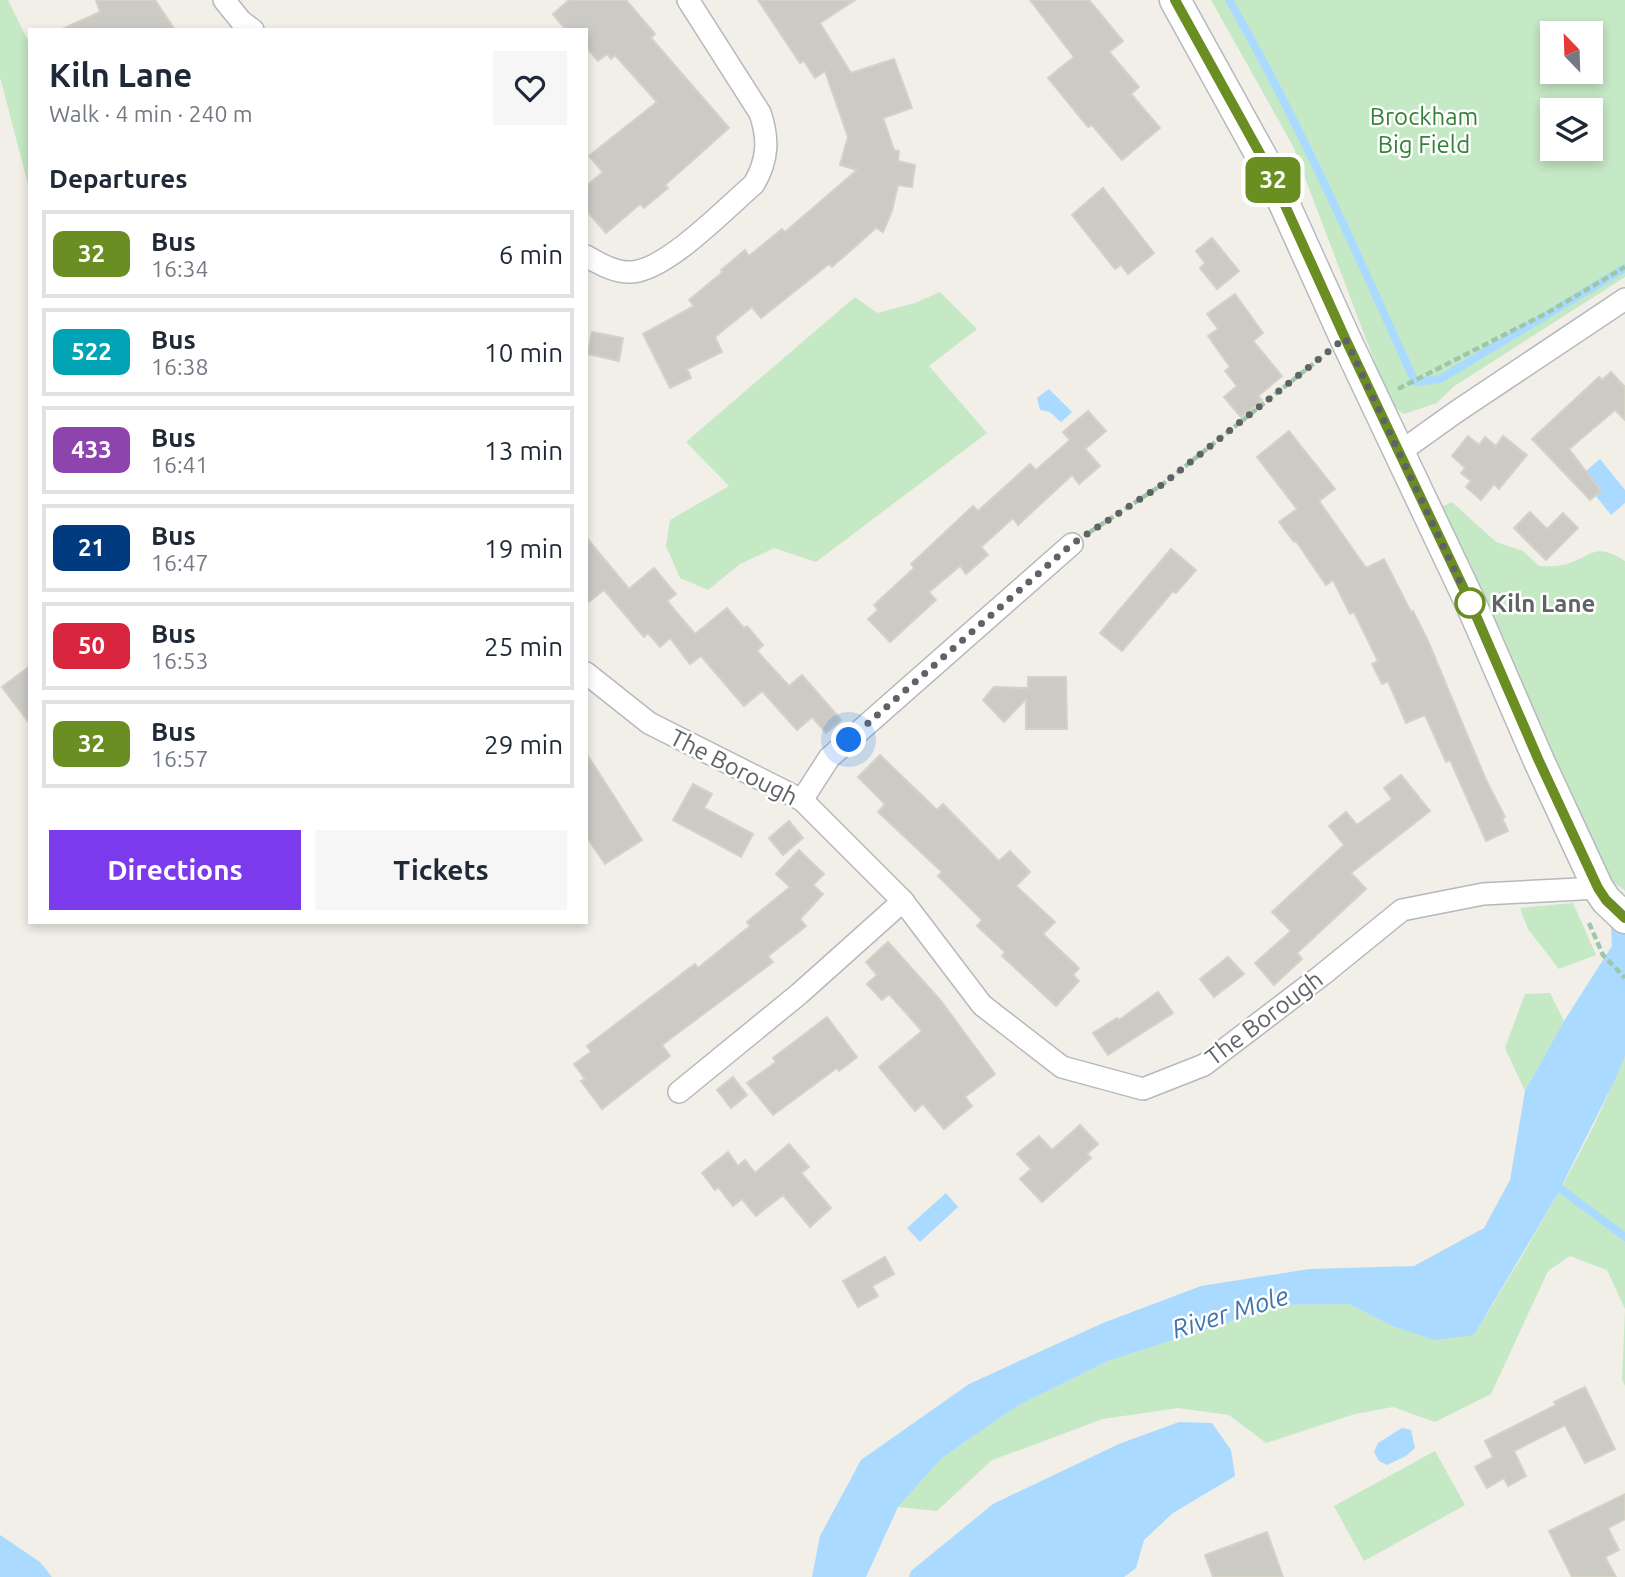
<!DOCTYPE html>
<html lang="en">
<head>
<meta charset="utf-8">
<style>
	:root { --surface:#fff; --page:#f6f6f7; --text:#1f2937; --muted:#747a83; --line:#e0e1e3; --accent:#7c3aed }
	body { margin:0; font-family:Ubuntu,sans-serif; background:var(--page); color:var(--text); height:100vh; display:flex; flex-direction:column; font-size:26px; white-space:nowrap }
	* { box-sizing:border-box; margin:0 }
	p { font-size:23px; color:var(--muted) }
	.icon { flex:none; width:38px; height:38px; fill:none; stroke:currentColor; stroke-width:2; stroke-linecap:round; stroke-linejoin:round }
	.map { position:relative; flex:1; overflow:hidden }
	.details { position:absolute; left:28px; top:28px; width:560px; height:896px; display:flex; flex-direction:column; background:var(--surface); border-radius:0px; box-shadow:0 4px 10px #0003 }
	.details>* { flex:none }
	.badge { padding:0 14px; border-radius:10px; font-size:24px; line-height:46px }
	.needle { width:46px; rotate:337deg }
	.buttons { position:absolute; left:1540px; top:21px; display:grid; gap:14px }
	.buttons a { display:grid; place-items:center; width:63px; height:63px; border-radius:0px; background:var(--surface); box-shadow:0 4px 10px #0003; font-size:35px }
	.you { position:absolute; width:35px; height:35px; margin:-18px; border:5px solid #fff; border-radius:50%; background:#1a73e8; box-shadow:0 0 0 10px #1a73e833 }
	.map>.badge { position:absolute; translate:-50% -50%; box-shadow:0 0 0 4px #fff }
	h2 { padding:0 21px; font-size:26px; line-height:63px }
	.round { display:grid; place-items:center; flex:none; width:74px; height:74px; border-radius:0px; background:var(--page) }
	.headline { display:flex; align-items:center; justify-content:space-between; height:119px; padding:0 21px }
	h1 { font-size:33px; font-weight:600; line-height:52px }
	.button { display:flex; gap:14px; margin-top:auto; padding:14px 21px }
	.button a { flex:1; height:80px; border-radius:0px; background:var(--accent); color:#fff; font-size:28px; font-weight:600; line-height:80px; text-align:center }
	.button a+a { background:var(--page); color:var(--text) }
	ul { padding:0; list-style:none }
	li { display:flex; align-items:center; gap:21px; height:88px; margin:0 14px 10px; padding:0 7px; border:4px solid var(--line); border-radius:0px }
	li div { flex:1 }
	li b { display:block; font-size:26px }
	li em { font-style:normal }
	li .badge { min-width:77px; font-weight:700; text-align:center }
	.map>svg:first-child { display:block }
	.green { fill:#c5e8c5; fill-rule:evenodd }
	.water { fill:#aadaff }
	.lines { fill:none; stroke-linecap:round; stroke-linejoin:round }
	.stream { stroke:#aadaff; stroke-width:8 }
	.building { fill:#cccac5; stroke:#d6d1c6; stroke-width:2 }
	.street-casing { stroke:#b5b8bc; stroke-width:24 }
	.secondary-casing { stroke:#b6babf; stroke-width:33 }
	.path { stroke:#9cc7a9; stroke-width:4.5; stroke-dasharray:7 3.5; stroke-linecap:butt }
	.street { stroke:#fff; stroke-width:21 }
	.secondary { stroke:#fff; stroke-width:30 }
	.line-casing { stroke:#fff; stroke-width:16 }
	.line { stroke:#6b8e23; stroke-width:10 }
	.walk { stroke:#5f6368; stroke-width:7; stroke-dasharray:0 12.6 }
	.stop-dot { fill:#fff; stroke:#6b8e23; stroke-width:3.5 }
	.labels { text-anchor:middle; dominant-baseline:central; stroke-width:5; stroke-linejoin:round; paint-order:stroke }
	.park-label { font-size:24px; fill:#348238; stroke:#fff }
	.stop-label { font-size:24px; font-weight:bold; fill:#5f6368; stroke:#fff; text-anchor:start }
	.street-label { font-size:24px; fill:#5f6368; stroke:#fff }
	.water-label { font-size:26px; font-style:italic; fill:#4174aa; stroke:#fff }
</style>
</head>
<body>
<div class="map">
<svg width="1625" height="1577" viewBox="0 0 1625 1577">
	<rect width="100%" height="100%" fill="#f1efe8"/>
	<!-- green -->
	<g class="green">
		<path d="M0,0H8L30,45V192L0,77Z"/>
		<path d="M1211,0H1625V277L1453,387L1437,403L1404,414L1391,405L1293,146ZM1552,33H1591V72H1552ZM1552,110H1591V149H1552Z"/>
		<path d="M940,292L977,329L929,366L987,433L816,562L774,548L740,564L708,590L680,578L666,546L670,520L729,486L686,442L855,297L877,313L915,303Z"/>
		<path d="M1452,502L1496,542L1523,551L1539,566C1547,566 1555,567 1562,565C1592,558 1593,540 1625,561V891L1608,878L1588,854L1441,507Z"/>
		<path d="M1573,903L1596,955L1559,969L1528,929L1520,908Z"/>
		<path d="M1550,993L1564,1021L1525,1091L1505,1048L1525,994Z"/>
		<path d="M1625,1056V1386L1622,1379L1625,1309L1607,1270L1570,1256L1548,1271L1491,1394L1435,1422L1393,1407L1355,1414L1266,1443L1229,1415L1178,1408L1103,1419L992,1460L937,1511L898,1507L942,1458L1017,1406L1108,1361L1281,1305L1349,1304L1392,1326L1474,1335C1529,1245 1585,1154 1625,1056Z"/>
		<path d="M1435,1451L1465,1505L1364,1561L1334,1506Z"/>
	</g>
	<!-- water -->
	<g class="water">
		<path d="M1049,389L1072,412L1061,422L1050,412L1040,410L1037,398Z"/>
		<path d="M1600,459L1625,490V503L1611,515L1580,476Z"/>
		<path d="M1611,926L1625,930V1056L1615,1080L1557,1195L1474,1335L1434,1340L1392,1326L1349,1304L1281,1305L1108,1361L1017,1406L942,1458L898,1507L866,1577H812L820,1536L861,1460L969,1384L1103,1323L1201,1286L1309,1269L1414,1266L1484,1228L1510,1180L1525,1091L1564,1021L1612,946Z"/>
		<path d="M946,1193L958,1207L920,1242L907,1228Z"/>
		<path d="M1179,1422L1212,1423L1231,1450L1235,1476L1173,1513L1144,1540L1136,1568L1124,1577H909L911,1571L993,1504L1119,1444Z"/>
		<path d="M1402,1428L1411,1430L1415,1448L1406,1456L1387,1465L1379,1461L1374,1452L1378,1443Z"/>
		<path d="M0,1535L40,1562L52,1577H0Z"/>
	</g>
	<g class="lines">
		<!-- stream -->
		<g class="stream">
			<path d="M1229,0C1300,123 1356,252 1415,382L1440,379L1625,268"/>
			<path d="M1554,1184L1625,1237"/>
		</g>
	</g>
	<!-- building -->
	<g class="building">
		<path d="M96,0H155L175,30H60L100,12Z"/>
		<path d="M569,0H626L655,34L651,38L729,128L665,185L668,188L644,208L640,204L606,233L586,210V186L603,172L589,156L657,102L615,55L611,59L607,54L598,61L586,47V30H566L553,14Z"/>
		<path d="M758,0H855L820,23L851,73L894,59L912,108L883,118L894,150L899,151L898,161L915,165L912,187L898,185L892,211L883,232L876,228L832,267L829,264L761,318L752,307L715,337L722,352L687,369L691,378L670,388L643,334L694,306L689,300L723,272L721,270L745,250L749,256L782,229L785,232L857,170L840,165L848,137L825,71L815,78L804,61L800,63Z"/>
		<path d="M1030,0H1089L1123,41L1109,52L1139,87L1131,94L1160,128L1122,160L1092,125L1088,127L1048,78L1074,57Z"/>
		<path d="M1103,188L1154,253L1128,274L1121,265L1115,269L1072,215Z"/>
		<path d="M1212,238L1239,271L1217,289L1200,268L1205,263L1196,251Z"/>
		<path d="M1235,294L1263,333L1253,341L1282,376L1258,396L1262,400L1241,417L1224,397L1237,386L1225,371L1230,367L1208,336L1218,329L1207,314Z"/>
		<path d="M592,332L623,338L619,361L588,354Z"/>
		<path d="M1611,372L1625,387V420L1615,410L1569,449L1601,491L1590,500L1532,439L1599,377L1602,380Z"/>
		<path d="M1088,411L1106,431L1085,449L1100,466L1079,484L1072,475L1018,525L1013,518L981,547L988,555L966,574L960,566L929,592L936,600L890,642L868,619L878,610L874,605L914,568L911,564L973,506L978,511L1030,464L1036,470L1070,440L1063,432Z"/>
		<path d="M1289,431L1335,489L1319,501L1366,568L1384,559L1411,612L1413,611L1428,641L1486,780L1505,817L1502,818L1508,831L1486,841L1450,760L1446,762L1425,715L1406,723L1388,681L1382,684L1372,664L1378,661L1354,612L1350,614L1333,580L1326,585L1296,541L1294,542L1279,522L1297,509L1257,457Z"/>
		<path d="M1468,436L1479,445L1485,437L1496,446L1503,436L1527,455L1499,489L1494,484L1481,500L1466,487L1471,481L1461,473L1465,468L1452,456Z"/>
		<path d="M1530,512L1547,529L1563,513L1578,528L1546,560L1514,528Z"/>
		<path d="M586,537L629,589L654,568L676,594L667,601L695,634L727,608L744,628L747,626L763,645L757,651L789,686L802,675L841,720L826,733L812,717L797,730L762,691L744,706L701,656L690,664L670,638L660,647L648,633L644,637L604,590L586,604Z"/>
		<path d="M1171,549L1196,570L1176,593L1173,591L1122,651L1100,633Z"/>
		<path d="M30,666V724L2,687Z"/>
		<path d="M1028,677H1066L1067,729H1026V699L1004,722L983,700L994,687L1028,688Z"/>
		<path d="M586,753L642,840L605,864L586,836Z"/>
		<path d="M880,755L937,810L943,804L999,861L1010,851L1030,872L1016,886L1055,922L1043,934L1079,968L1073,975L1079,981L1056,1006L1002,956L1005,952L977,926L982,920L938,876L942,872L878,812L885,804L858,777Z"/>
		<path d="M1401,775L1430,811L1351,873L1366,889L1297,953L1302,959L1274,985L1255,963L1291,931L1272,912L1344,845L1329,826L1346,812L1357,825L1392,799L1384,788Z"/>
		<path d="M693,784L712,794L704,808L753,834L741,857L673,820Z"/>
		<path d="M789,821L803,838L783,855L769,838Z"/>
		<path d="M799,850L824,874L813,885L823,894L800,919L806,926L768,956L773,962L662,1045L670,1056L602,1109L581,1081L585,1079L574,1064L591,1052L587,1046L695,964L698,968L750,926L747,922L790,887L776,874Z"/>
		<path d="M888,942L941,1001L995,1074L965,1097L972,1106L944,1129L923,1104L915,1111L879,1067L922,1031L889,994L882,1000L867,984L877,975L866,962Z"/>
		<path d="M1228,957L1244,974L1214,997L1200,979Z"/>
		<path d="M1158,992L1173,1013L1108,1055L1093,1033L1117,1018L1119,1020Z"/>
		<path d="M827,1017L857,1057L839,1071L837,1068L773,1115L747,1083L776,1062L773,1058Z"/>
		<path d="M733,1077L747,1095L731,1108L717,1090Z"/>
		<path d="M1080,1125L1098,1144L1087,1154L1091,1158L1042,1202L1020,1179L1031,1169L1017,1154L1039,1136L1052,1150Z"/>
		<path d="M789,1144L809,1167L801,1173L831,1208L810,1227L783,1195L756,1216L742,1199L733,1206L718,1187L715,1190L702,1173L728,1152L738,1166L745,1160L755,1173Z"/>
		<path d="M885,1257L894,1274L872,1286L878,1296L858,1307L843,1281Z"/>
		<path d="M1585,1387L1615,1449L1585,1463L1565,1425L1514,1451L1526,1476L1508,1486L1504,1478L1487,1488L1475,1467L1493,1457L1485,1441L1556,1405L1554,1402Z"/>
		<path d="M1625,1494V1519L1608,1528L1619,1550L1605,1557L1616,1577H1572L1549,1531Z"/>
		<path d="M1267,1532L1283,1577H1213L1205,1555Z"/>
	</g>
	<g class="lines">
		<defs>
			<g id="street">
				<path d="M224,0L241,21L253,30"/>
				<path d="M586,256C600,264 615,273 632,272C667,270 726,208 754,184C768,160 769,139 760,113L688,0"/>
				<path d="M1400,452L1456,412L1625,299"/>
				<path d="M586,673L649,723L802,800L903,901L982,1005L1062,1067L1143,1089L1204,1065L1322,975L1402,910L1483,894L1598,888"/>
				<path d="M802,800L829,758L1072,544"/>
				<path d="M679,1092L799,994L903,901"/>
			</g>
			<path id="secondary" d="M1175,0L1269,170L1345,338L1471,604L1539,761L1598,888L1606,900L1625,918"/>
		</defs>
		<!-- street casing -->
		<use href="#street" class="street-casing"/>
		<!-- secondary casing -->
		<use href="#secondary" class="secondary-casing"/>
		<!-- path -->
		<g class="path">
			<path d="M1398,389L1547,313L1625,267"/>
			<path d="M1090,532L1163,484L1323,356"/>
			<path d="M1589,923L1603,955L1625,978"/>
		</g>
		<!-- street -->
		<use href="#street" class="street"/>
		<!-- secondary -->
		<use href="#secondary" class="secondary"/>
	</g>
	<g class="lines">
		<defs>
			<path id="line" d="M1175,0L1269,170L1345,338L1471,604L1539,761L1598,888L1606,900L1625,918"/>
		</defs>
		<!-- line casing -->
		<use href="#line" class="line-casing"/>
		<!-- line -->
		<use href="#line" class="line"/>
		<!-- walk -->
		<path class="walk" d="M849,740L1072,544L1163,484L1345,338L1470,603"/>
	</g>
	<!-- markers -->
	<circle class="stop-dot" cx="1470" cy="603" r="14"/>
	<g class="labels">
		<!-- park labels -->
		<g class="park-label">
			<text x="1424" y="116">Brockham<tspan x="1424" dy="28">Big Field</tspan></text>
		</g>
		<!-- stop labels -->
		<g class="stop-label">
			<text x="1491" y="603">Kiln Lane</text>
		</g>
		<!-- street labels -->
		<g class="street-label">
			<text transform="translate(734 767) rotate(27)">The Borough</text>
			<text transform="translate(1264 1018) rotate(-37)">The Borough</text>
		</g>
		<!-- water labels -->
		<g class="water-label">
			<text transform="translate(1230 1312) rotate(-17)">River Mole</text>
		</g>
	</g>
</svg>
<div class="buttons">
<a><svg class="needle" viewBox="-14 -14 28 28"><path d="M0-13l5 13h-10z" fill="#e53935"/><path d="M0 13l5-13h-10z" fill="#747a83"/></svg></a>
<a><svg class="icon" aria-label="layers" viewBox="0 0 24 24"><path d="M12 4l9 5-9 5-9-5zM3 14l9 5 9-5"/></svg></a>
</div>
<div class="you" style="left:849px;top:740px"></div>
<b class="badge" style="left:1273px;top:180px;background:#6b8e23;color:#fff">32</b>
<section class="details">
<div class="headline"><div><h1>Kiln Lane</h1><p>Walk · 4 min · 240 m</p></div><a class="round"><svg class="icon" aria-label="heart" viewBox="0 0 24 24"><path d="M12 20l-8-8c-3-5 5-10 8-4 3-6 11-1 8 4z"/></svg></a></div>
<h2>Departures</h2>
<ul>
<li><span class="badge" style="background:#6b8e23;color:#fff">32</span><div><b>Bus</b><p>16:34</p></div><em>6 min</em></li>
<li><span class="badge" style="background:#00a3b4;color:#fff">522</span><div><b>Bus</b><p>16:38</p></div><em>10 min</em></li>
<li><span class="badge" style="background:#8e44ad;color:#fff">433</span><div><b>Bus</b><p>16:41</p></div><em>13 min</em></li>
<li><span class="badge" style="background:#003b80;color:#fff">21</span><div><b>Bus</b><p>16:47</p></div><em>19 min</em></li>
<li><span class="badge" style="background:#d7263d;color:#fff">50</span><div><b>Bus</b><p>16:53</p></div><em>25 min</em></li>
<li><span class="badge" style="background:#6b8e23;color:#fff">32</span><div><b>Bus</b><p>16:57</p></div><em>29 min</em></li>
</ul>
<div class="button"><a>Directions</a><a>Tickets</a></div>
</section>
</div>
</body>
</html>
